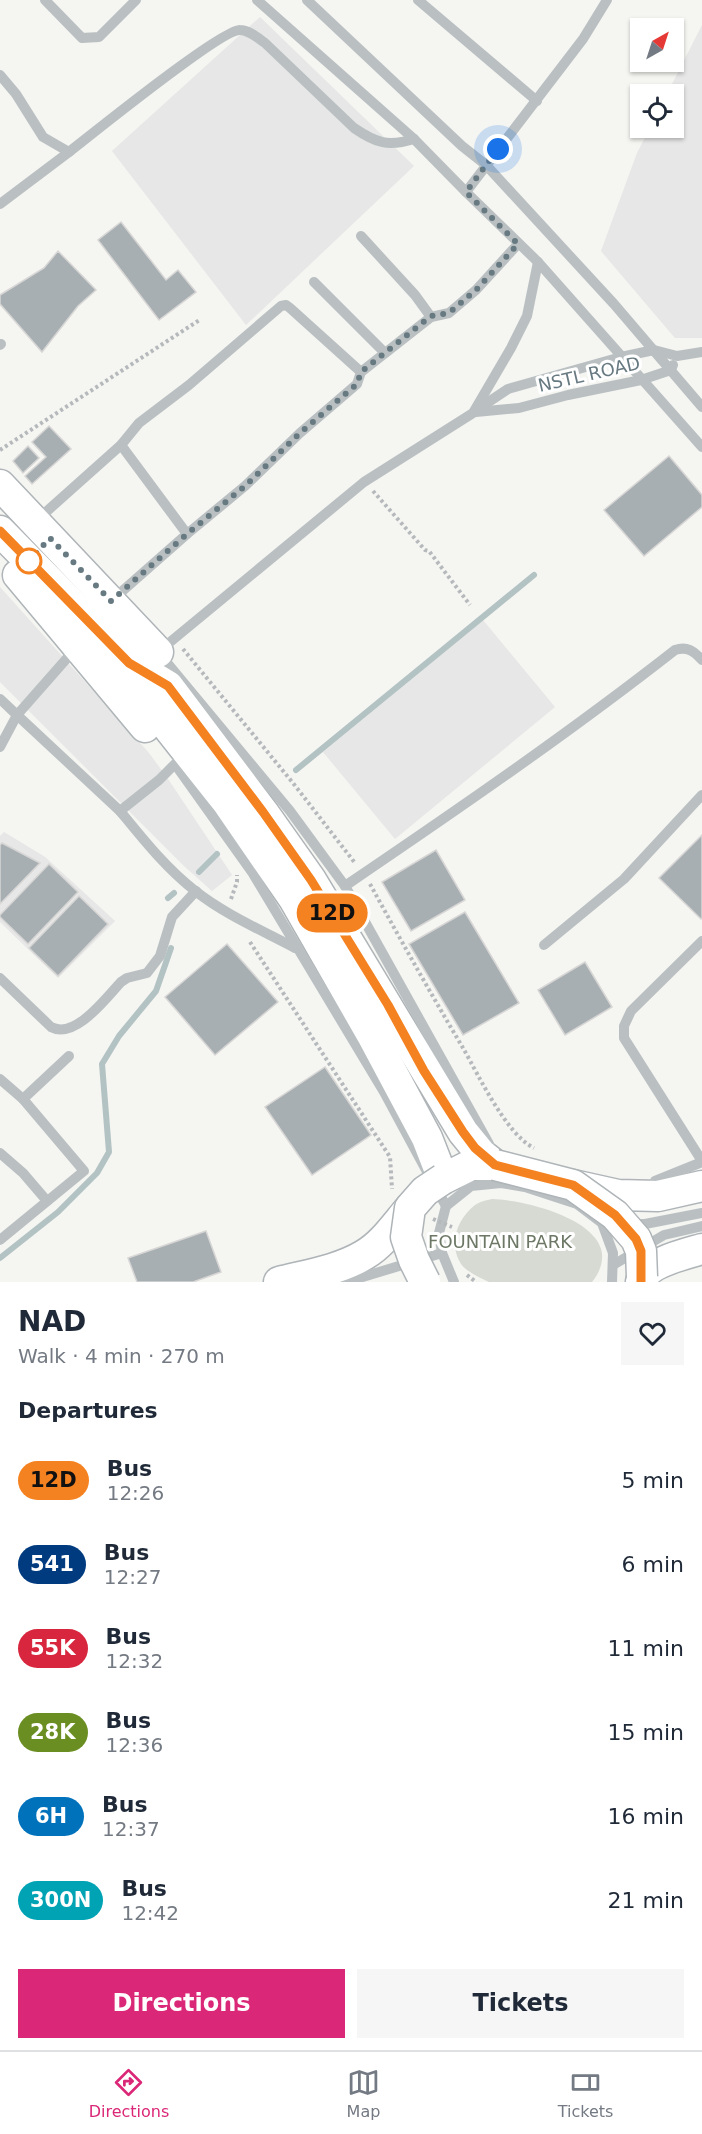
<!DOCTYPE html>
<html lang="en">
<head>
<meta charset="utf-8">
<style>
	:root { --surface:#fff; --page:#f6f6f7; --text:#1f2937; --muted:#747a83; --line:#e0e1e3; --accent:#db2777 }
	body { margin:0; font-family:"DejaVu Sans",sans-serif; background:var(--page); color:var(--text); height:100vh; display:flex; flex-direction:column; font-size:22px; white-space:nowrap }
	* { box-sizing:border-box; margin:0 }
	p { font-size:20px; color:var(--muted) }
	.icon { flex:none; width:33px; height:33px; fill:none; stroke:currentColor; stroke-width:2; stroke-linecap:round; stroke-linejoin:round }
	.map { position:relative; height:1282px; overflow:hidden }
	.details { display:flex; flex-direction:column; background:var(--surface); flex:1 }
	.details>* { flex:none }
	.badge { padding:0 12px; border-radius:20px; font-size:21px; line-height:39px }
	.needle { width:39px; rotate:39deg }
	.tools { position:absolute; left:630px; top:18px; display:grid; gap:12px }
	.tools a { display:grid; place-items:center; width:54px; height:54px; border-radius:0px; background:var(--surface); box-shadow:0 2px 4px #0004; font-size:30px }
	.you { position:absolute; width:30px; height:30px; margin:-15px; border:4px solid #fff; border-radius:50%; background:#1a73e8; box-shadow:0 0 0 9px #1a73e833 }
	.map>.badge { position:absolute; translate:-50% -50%; box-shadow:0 0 0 3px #fff }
	h2 { padding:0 18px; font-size:22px; line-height:54px }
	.round { display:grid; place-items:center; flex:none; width:63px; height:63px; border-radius:0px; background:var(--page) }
	.overview { display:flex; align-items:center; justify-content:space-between; height:102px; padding:0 18px }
	h1 { font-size:28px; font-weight:800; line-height:45px }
	.cta { display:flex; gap:12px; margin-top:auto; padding:12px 18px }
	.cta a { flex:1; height:69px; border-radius:0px; background:var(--accent); color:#fff; font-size:24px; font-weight:800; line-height:69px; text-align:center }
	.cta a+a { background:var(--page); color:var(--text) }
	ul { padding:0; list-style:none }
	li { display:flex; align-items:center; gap:18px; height:84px; padding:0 18px }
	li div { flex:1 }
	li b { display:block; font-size:22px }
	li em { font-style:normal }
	li .badge { min-width:66px; font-weight:700; text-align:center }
	.menu { display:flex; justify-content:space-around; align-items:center; height:84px; border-top:2px solid var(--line); background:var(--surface); font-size:16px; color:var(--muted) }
	.menu a { display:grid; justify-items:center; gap:3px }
	.menu .on { color:var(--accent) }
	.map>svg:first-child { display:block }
	.built { fill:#e6e7e6 }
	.green { fill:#d6dad2 }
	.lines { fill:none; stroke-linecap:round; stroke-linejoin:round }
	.stream { stroke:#b3c2c3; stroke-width:6 }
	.building { fill:#a7afb3; stroke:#d7d6d5; stroke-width:1.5 }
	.major-casing { stroke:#aeb4b7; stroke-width:33 }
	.path { stroke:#b5b9bb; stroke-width:4; stroke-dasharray:3 3; stroke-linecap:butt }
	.minor { stroke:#bac0c2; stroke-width:10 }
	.major { stroke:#fff; stroke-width:30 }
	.major-bridge-casing { stroke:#aeb4b7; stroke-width:33; stroke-linecap:butt }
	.path-bridge { stroke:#b5b9bb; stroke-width:4; stroke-dasharray:3 3; stroke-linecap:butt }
	.major-bridge { stroke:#fff; stroke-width:30 }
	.line-casing { stroke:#fff; stroke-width:14 }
	.line { stroke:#f58220; stroke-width:9 }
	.walk { stroke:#677981; stroke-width:6; stroke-dasharray:0 10.8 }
	.stop-dot { fill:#fff; stroke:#f58220; stroke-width:3 }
	.labels { text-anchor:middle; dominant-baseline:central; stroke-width:6; stroke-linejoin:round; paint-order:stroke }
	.street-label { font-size:18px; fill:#677981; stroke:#fff }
	.park-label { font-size:18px; fill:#6c7865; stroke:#fff }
</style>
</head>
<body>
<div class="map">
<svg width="702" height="1282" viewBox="0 0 702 1282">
	<rect width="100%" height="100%" fill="#f5f5f2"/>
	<!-- built -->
	<g class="built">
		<path d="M260,17L414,166L246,325L112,151Z"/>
		<path d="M702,25V338H675L601,251L637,153L650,128H674V94H667Z"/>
		<path d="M0,587L149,753L168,779L232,875L212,891L184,866L0,682Z"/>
		<path d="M483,620L555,707L395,839L323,752Z"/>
		<path d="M4,832L45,857L115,921L58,978L0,922V836Z"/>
	</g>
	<!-- green -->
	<path class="green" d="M492,1199C530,1200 635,1227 592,1282H489C480,1278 467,1272 461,1264C448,1244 457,1219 475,1205C479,1202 487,1200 492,1199Z"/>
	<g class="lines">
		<!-- stream -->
		<g class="stream">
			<path d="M296,770L534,575"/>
			<path d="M199,872L217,854"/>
			<path d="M168,898L174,893"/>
			<path d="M0,1258L58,1212L97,1173L109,1152L102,1064L119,1036L156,991L171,948"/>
		</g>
	</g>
	<!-- building -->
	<g class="building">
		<path d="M121,222L166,280L178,270L196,292L159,320L98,240Z"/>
		<path d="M58,251L96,290L78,306L42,352L0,304V295L44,268Z"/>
		<path d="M49,426L71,449L32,484L25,476L46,457L32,442Z"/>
		<path d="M28,446L39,458L23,473L13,461Z"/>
		<path d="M669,456L702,495V507L644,556L604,510Z"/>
		<path d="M702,835V918L701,919L659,878Z"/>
		<path d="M2,843L40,863L0,904V845Z"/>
		<path d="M436,850L465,900L411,931L382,882Z"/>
		<path d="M49,864L78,892L28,944L0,917V915Z"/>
		<path d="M79,896L108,924L58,976L29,948Z"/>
		<path d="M465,912L519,1003L463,1035L409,944Z"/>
		<path d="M227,944L278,1002L215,1055L165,997Z"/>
		<path d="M585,962L612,1007L565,1035L538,990Z"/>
		<path d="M325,1067L371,1135L312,1175L265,1107Z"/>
		<path d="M206,1231L221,1272L193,1282H137L128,1258Z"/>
	</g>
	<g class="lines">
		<defs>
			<g id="major">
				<path d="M0,485L158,652"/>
				<path d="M0,531L130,663L168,686L263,812L311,880L463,1132L481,1154L495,1165"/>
				<path d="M18,575L145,727"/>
				<path d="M130,663L140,692L227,802L294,899L372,1035L427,1138L443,1179L471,1165H495"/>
				<path d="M573,1185L618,1195L658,1196L702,1186"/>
				<path d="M279,1282C307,1275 339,1270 364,1255C383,1244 396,1224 410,1208"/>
				<path d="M641,1282C645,1263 685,1254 702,1249"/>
			</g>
		</defs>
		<!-- major casing -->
		<use href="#major" class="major-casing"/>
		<!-- path -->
		<g class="path">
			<path d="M0,450L201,319"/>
			<path d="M373,491L425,550L429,551L470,605"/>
			<path d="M183,649L293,783L355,863"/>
			<path d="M370,884C400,939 431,994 463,1048C479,1076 506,1134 534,1148"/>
			<path d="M231,899L237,882V875"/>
			<path d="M250,942L390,1157L392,1189"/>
			<path d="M467,1275L476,1282"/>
		</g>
		<!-- minor -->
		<g class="minor">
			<path d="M45,0L82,38L99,37L136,0"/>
			<path d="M257,0L414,139L466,192L538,262L702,447"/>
			<path d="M307,0L462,146L486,165L614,304L702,407"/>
			<path d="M418,0L537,101"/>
			<path d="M0,75L16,94L43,137L69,152C92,134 222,29 240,30C249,30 258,38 265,43L354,128C376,143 388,147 414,139"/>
			<path d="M466,192L583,39L607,0"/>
			<path d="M0,204L69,152"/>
			<path d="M361,236L415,295L431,317"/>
			<path d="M314,282L385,353"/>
			<path d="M0,345L1,344"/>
			<path d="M475,411L508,389L621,357L654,350L677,356L702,352"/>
			<path d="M476,412L519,408L568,395L641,380L671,370L673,365"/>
			<path d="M121,445L187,534"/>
			<path d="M37,520L121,445L139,423L189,385L281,306L286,305L290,308L361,372"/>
			<path d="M111,601L187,534L245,486L300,433L357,384L361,372L431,317L449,313L476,290L518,244"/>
			<path d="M76,648L17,715L120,811L159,780L175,764L252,872L384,1092L426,1170"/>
			<path d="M0,699L17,715L0,747"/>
			<path d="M120,811C143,839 165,867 194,890C224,914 261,930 295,948"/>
			<path d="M345,886C457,810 569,733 675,650C687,646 694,651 702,660"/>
			<path d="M702,941L631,1011L624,1026V1038L702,1161"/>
			<path d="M544,945L624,879L702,795"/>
			<path d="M0,978L51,1027C75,1040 106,998 121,982L127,978L147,973L160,956L172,917L196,891"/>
			<path d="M0,1079L23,1099L84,1171L0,1240"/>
			<path d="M23,1099L69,1056"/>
			<path d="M489,1144L345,886L290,811L158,652L364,482L473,413L511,348L527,316L538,262"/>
			<path d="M0,1153L23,1173L47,1201"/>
			<path d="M655,1181L702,1162"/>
			<path d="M435,1186L446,1206"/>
			<path d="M629,1224H645L702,1213"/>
			<path d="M613,1265L664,1235L702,1226"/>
			<path d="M346,1282L442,1253"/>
			<path d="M454,1282L442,1253L439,1233L446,1206L471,1186L501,1183L525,1187L577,1204L602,1223L613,1253L612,1282"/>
		</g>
		<!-- major -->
		<use href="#major" class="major"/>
		<defs>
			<g id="major-bridge">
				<path d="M495,1165L573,1185L615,1215L636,1239L641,1251L642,1277"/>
				<path d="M425,1282L414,1260L406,1237L410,1208L425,1191L443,1179"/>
			</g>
		</defs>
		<!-- major-bridge casing -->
		<use href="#major-bridge" class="major-bridge-casing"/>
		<!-- path-bridge -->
		<path class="path-bridge" d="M433,1219L452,1227"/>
		<!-- major-bridge -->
		<use href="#major-bridge" class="major-bridge"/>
	</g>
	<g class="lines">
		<defs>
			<path id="line" d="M0,531L129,663L168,686L263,812L311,880L388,1005L424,1071L463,1132L475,1148L495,1165L573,1185L615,1215L636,1239L641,1251V1282"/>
		</defs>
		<!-- line casing -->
		<use href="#line" class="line-casing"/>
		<!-- line -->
		<use href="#line" class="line"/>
		<!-- walk -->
		<path class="walk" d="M29,561L50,538L111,601L187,534L245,486L300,433L357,384L361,372L431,316L449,313L476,290L518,244L466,192L498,149"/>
	</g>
	<!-- markers -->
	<circle class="stop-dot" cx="29" cy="561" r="12"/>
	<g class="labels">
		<!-- street labels -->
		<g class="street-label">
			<text transform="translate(589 374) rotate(-13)">NSTL ROAD</text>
		</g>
		<!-- park labels -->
		<g class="park-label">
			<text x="500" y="1241">FOUNTAIN PARK</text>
		</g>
	</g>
</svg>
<div class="tools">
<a><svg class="needle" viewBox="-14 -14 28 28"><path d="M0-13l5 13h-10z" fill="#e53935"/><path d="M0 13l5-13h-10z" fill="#747a83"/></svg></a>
<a><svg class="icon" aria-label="locate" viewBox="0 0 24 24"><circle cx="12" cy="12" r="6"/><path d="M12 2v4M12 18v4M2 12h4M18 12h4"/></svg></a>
</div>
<div class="you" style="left:498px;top:149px"></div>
<b class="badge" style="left:332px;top:913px;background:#f58220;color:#111">12D</b>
</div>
<section class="details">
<div class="overview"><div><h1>NAD</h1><p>Walk · 4 min · 270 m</p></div><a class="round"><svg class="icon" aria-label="heart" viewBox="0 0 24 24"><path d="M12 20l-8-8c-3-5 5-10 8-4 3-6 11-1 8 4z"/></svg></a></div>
<h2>Departures</h2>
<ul>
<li><span class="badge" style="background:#f58220;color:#111">12D</span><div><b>Bus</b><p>12:26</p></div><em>5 min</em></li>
<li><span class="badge" style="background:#003b80;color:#fff">541</span><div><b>Bus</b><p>12:27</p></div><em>6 min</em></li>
<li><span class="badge" style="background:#d7263d;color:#fff">55K</span><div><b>Bus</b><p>12:32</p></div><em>11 min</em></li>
<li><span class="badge" style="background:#6b8e23;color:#fff">28K</span><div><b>Bus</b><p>12:36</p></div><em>15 min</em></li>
<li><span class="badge" style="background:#0072bc;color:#fff">6H</span><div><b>Bus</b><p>12:37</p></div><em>16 min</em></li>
<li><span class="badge" style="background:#00a3b4;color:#fff">300N</span><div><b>Bus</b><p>12:42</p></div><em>21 min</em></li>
</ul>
<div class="cta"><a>Directions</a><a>Tickets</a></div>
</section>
<nav class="menu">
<a class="on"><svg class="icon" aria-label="directions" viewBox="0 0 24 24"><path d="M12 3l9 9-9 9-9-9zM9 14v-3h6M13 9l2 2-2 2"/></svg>Directions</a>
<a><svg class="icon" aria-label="map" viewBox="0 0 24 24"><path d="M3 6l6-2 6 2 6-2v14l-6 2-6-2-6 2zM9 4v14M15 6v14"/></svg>Map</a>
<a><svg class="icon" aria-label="tickets" viewBox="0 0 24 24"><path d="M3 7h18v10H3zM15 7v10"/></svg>Tickets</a>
</nav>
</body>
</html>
